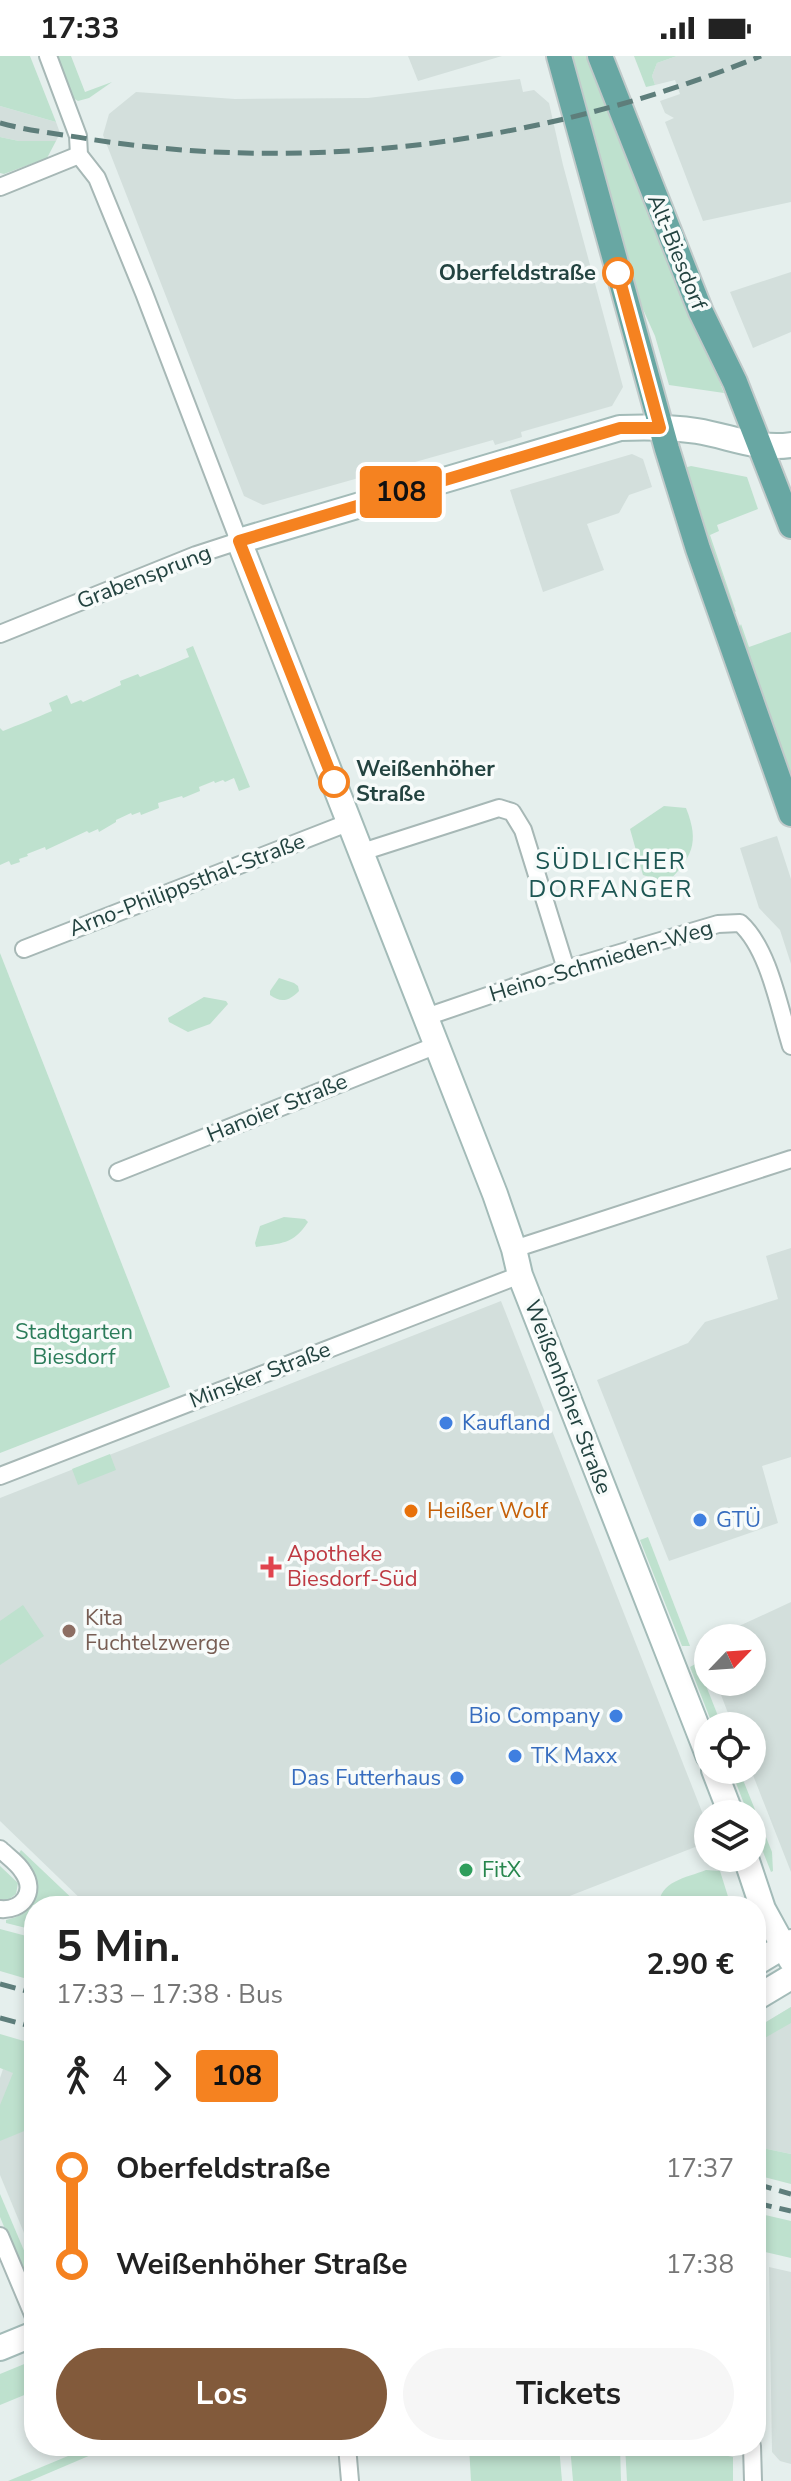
<!DOCTYPE html>
<html lang="de">
<head>
<meta charset="utf-8">
<style>
	:root { --surface:#fff; --page:#f6f6f6; --text:#222; --muted:#767676; --accent:#825a3b }
	body { margin:0; font-family:"Nunito Sans",sans-serif; background:var(--page); color:var(--text); height:100vh; display:flex; flex-direction:column; font-size:30px; white-space:nowrap }
	* { box-sizing:border-box; margin:0 }
	p { font-size:26px; color:var(--muted) }
	.icon { flex:none; width:44px; height:44px; fill:none; stroke:currentColor; stroke-width:2; stroke-linecap:round; stroke-linejoin:round }
	.map { position:relative; flex:1; overflow:hidden }
	.panel { position:absolute; left:24px; top:1840px; width:742px; height:560px; display:flex; flex-direction:column; background:var(--surface); border-radius:32px; box-shadow:0 4px 12px #0003 }
	.panel>* { flex:none }
	.badge { padding:0 16px; border-radius:6px; font-size:28px; line-height:52px }
	.needle { width:52px; rotate:65deg }
	.controls { position:absolute; left:694px; top:1568px; display:grid; gap:16px }
	.controls a { display:grid; place-items:center; width:72px; height:72px; border-radius:50%; background:var(--surface); box-shadow:0 4px 12px #0003; font-size:40px }
	.map>.badge { position:absolute; translate:-50% -50%; box-shadow:0 0 0 4px #fff }
	.legs { display:flex; align-items:center; gap:12px; height:88px; padding:0 32px; font-size:26px }
	.legs p { margin-inline-start:auto }
	.overview { display:flex; align-items:center; justify-content:space-between; height:136px; padding:0 32px }
	h1 { font-size:44px; font-weight:700; line-height:60px }
	.primary-button { display:flex; gap:16px; margin-top:auto; padding:16px 32px }
	.primary-button a { flex:1; height:92px; border-radius:48px; background:var(--accent); color:#fff; font-size:32px; font-weight:700; line-height:92px; text-align:center }
	.primary-button a+a { background:var(--page); color:var(--text) }
	ul { padding:0 32px; list-style:none }
	li { display:flex; align-items:center; gap:28px; height:96px; font-size:30px }
	li i { display:grid; place-items:center; width:12px; height:100%; margin:0 10px; background:currentColor }
	li i::after { content:''; width:20px; height:20px; margin:-10px; border:6px solid; border-radius:50%; background:var(--surface) }
	li p { margin-inline-start:auto }
	li:first-child i { background:linear-gradient(#0000 50%,currentColor 0) }
	li:last-child i { background:linear-gradient(currentColor 50%,#0000 0) }
	.status { display:flex; justify-content:space-between; align-items:center; height:56px; padding:0 40px; background:var(--surface); direction:ltr }
	.status svg { height:22px; fill:currentColor }
	.map>svg:first-child { display:block }
	.built { fill:#d3dfdc }
	.green { fill:#bee1ce }
	.lines { fill:none; stroke-linecap:round; stroke-linejoin:round }
	.street-casing { stroke:#a7b8b6; stroke-width:20 }
	.secondary-casing { stroke:#a3bbb8; stroke-width:28 }
	.primary-casing { stroke:#c1caca; stroke-width:28 }
	.street { stroke:#fff; stroke-width:16 }
	.secondary { stroke:#fff; stroke-width:24 }
	.primary { stroke:#68a7a3; stroke-width:24 }
	.rail { stroke:#5e7e7b; stroke-width:5; stroke-dasharray:16 8; stroke-linecap:butt }
	.line-1-casing { stroke:#fff; stroke-width:18 }
	.line-1 { stroke:#f58220; stroke-width:12 }
	.stop-1-dot { fill:#fff; stroke:#f58220; stroke-width:4 }
	.shop-dot { fill:#3f7fe0; stroke:#f7fbfa; stroke-width:3 }
	.food-dot { fill:#e8710a; stroke:#f7fbfa; stroke-width:3 }
	.health-dot { fill:#e0444e; stroke:#f7fbfa; stroke-width:3 }
	.education-dot { fill:#8d6e63; stroke:#f7fbfa; stroke-width:3 }
	.leisure-dot { fill:#2e9e5b; stroke:#f7fbfa; stroke-width:3 }
	.labels { text-anchor:middle; dominant-baseline:central; stroke-width:7; stroke-linejoin:round; paint-order:stroke }
	.street-label { font-size:22px; fill:#234340; stroke:#f7fbfa }
	.stop-label { font-size:22px; font-weight:bold; fill:#234340; stroke:#f7fbfa; text-anchor:end }
	.park-label { font-size:22px; fill:#2b7c5a; stroke:#f7fbfa }
	.shop-label { font-size:22px; fill:#366cbe; stroke:#f7fbfa; text-anchor:start }
	.food-label { font-size:22px; fill:#c56008; stroke:#f7fbfa; text-anchor:start }
	.health-label { font-size:22px; fill:#be3a42; stroke:#f7fbfa; text-anchor:start }
	.education-label { font-size:22px; fill:#785e54; stroke:#f7fbfa; text-anchor:start }
	.leisure-label { font-size:22px; fill:#27864d; stroke:#f7fbfa; text-anchor:start }
	.neighbourhood-label { font-size:24px; letter-spacing:2px; fill:#1d5653; stroke:#f7fbfa }
</style>
</head>
<body>
<div class="status"><b>17:33</b><svg viewBox="0 0 49 12"><path d="M0 12V9h3v3zM5 12V6h3v6zM10 12V3h3v9zM15 12V0h3v12zM26 1h20v11H26zM47 4h2v5h-2z"/></svg></div>
<div class="map">
<svg width="791" height="2425" viewBox="0 0 791 2425">
	<rect width="100%" height="100%" fill="#e5efed"/>
	<!-- built -->
	<g class="built">
		<path d="M408,0H502L418,25Z"/>
		<path d="M677,0H791V146L703,165L665,66L674,62L665,57L660,45L680,38L675,24L655,29L652,20L657,7Z"/>
		<path d="M520,23L523,36L534,34L549,47L563,109L623,331L612,350L521,376L522,381L495,389L493,384L263,449L244,440L103,79L109,58L136,36L235,43L368,42Z"/>
		<path d="M0,50L56,66L60,77L56,85H19L0,81Z"/>
		<path d="M791,216V276L753,292L730,236Z"/>
		<path d="M632,398L643,403L652,431L629,439L619,457L587,468L604,514L543,536L510,434Z"/>
		<path d="M777,780L791,823V908L780,874L759,852L740,792Z"/>
		<path d="M791,1192V1401L762,1410L778,1467L669,1505L597,1324L688,1287L705,1266L778,1243L766,1200Z"/>
		<path d="M501,1245L708,1771V1786L544,1850H88L0,1765V1442Z"/>
		<path d="M791,1546V1816L751,1714L752,1670H733L716,1626H752V1582H713Z"/>
		<path d="M791,1951V2098L767,2093L756,2082V1972Z"/>
		<path d="M3,2013L34,2023V2201L0,2119V2022Z"/>
		<path d="M769,2211L791,2216V2408L780,2405L772,2396Z"/>
	</g>
	<!-- green -->
	<g class="green">
		<path d="M0,0H30L56,66L0,50Z"/>
		<path d="M56,0H71L85,36L112,26L89,42L78,45L73,42Z"/>
		<path d="M570,0H592L724,337L669,329L655,280L637,240Z"/>
		<path d="M634,0H677L657,7L652,20L655,29L646,31Z"/>
		<path d="M0,81L19,85H56L47,102L4,118L0,117Z"/>
		<path d="M691,410L747,421L758,453L717,469L719,475L710,479L736,556L731,553L684,412Z"/>
		<path d="M741,568L749,591L791,576V722L738,574Z"/>
		<path d="M193,590L250,731L239,735L234,722L225,726L223,724L215,727L214,725L199,731L200,735L183,742L182,740L158,747L159,752L141,759L140,756L132,759L131,757L116,764V766L99,776L98,773L89,777L87,775L46,794L45,791L27,798L28,800L19,803L20,806L11,809L9,805L0,809V672L3,675C18,669 36,662 52,655L49,647L67,639L71,648L81,644L83,646L121,629L120,625L138,618L140,621C155,615 173,608 189,601L186,593Z"/>
		<path d="M664,750L686,752C700,787 692,801 667,827L643,819L630,773Z"/>
		<path d="M0,897L170,1331L0,1397Z"/>
		<path d="M279,922L294,927L298,930L299,935C290,944 282,948 270,939V935Z"/>
		<path d="M204,941L226,945L228,948L210,968L188,976L169,966L168,962Z"/>
		<path d="M284,1161L305,1163L308,1166C293,1189 281,1187 256,1191L255,1187L260,1170Z"/>
		<path d="M110,1398L116,1414L78,1429L72,1413Z"/>
		<path d="M648,1481L690,1590H682L640,1484Z"/>
		<path d="M23,1549L44,1580L0,1609V1565Z"/>
		<path d="M697,1607L722,1670H713L690,1611Z"/>
		<path d="M731,1714H739L772,1796L773,1815L771,1816L752,1768V1758H748Z"/>
		<path d="M21,1794L80,1850H34V1874L6,1867V1864C46,1855 44,1823 18,1799Z"/>
		<path d="M0,1810L18,1827L16,1838L8,1844H0Z"/>
		<path d="M706,1814L720,1815L731,1850H659C659,1825 686,1822 706,1814Z"/>
		<path d="M0,1873L34,1882V1925L0,1915Z"/>
		<path d="M791,1951V1967L756,1987V1972Z"/>
		<path d="M0,1978L34,1988V2071L0,2085V2049L13,2017L0,2012Z"/>
		<path d="M756,2082L767,2093L791,2098V2128L756,2119Z"/>
		<path d="M0,2138L34,2218V2242L0,2161Z"/>
		<path d="M756,2157L791,2165V2202L756,2194Z"/>
		<path d="M34,2304V2335L0,2349V2318Z"/>
		<path d="M92,2390H112L30,2425H8Z"/>
		<path d="M469,2390H559L562,2425H471Z"/>
		<path d="M570,2390H620L621,2425H573Z"/>
		<path d="M625,2390H681L733,2401V2425H627Z"/>
	</g>
	<g class="lines">
		<defs>
			<g id="street">
				<path d="M0,131L79,99"/>
				<path d="M0,578L196,499L239,485L144,237L97,122L79,99L78,80L48,0"/>
				<path d="M362,796L499,752L512,756L523,774L566,913"/>
				<path d="M24,893L350,766"/>
				<path d="M426,961L566,913L718,868L740,867C769,893 779,952 791,990"/>
				<path d="M118,1116L437,989"/>
				<path d="M514,1193L791,1103"/>
				<path d="M0,1420L520,1219"/>
				<path d="M0,1793C7,1800 18,1807 23,1816C37,1836 22,1855 0,1853"/>
				<path d="M0,2180L34,2261"/>
				<path d="M347,2390L350,2425"/>
				<path d="M752,2390L753,2425"/>
			</g>
			<g id="secondary">
				<path d="M708,1699L520,1219L514,1193L495,1138L239,485L620,372C645,371 671,371 697,375C729,380 757,394 791,389"/>
				<path d="M714,1714L731,1758"/>
				<path d="M746,1802L763,1853L791,1904"/>
				<path d="M756,1907L791,1886"/>
				<path d="M756,1942L791,1921"/>
				<path d="M0,2292L34,2278"/>
			</g>
			<g id="primary">
				<path d="M559,0L667,393L698,493L791,758"/>
				<path d="M600,0L701,256L735,326L791,470"/>
			</g>
		</defs>
		<!-- street casing -->
		<use href="#street" class="street-casing"/>
		<!-- secondary casing -->
		<use href="#secondary" class="secondary-casing"/>
		<!-- primary casing -->
		<use href="#primary" class="primary-casing"/>
		<!-- street -->
		<use href="#street" class="street"/>
		<!-- secondary -->
		<use href="#secondary" class="secondary"/>
		<!-- primary -->
		<use href="#primary" class="primary"/>
		<!-- rail -->
		<g class="rail">
			<path d="M0,67C29,75 60,78 89,83C315,119 550,86 761,0"/>
			<path d="M0,1928L34,1937"/>
			<path d="M0,1962L34,1971"/>
			<path d="M756,2128L791,2138"/>
			<path d="M756,2147L791,2155"/>
		</g>
	</g>
	<g class="lines">
		<defs>
			<path id="line-1" d="M334,726L239,485L620,372H660L618,217"/>
		</defs>
		<!-- line-1 casing -->
		<use href="#line-1" class="line-1-casing"/>
		<!-- line-1 -->
		<use href="#line-1" class="line-1"/>
	</g>
	<!-- markers -->
	<g class="stop-1-dot">
		<circle cx="618" cy="217" r="14"/>
		<circle cx="334" cy="726" r="14"/>
	</g>
	<g class="shop-dot">
		<circle cx="446" cy="1367" r="8"/>
		<circle cx="700" cy="1464" r="8"/>
		<circle cx="616" cy="1660" r="8"/>
		<circle cx="515" cy="1700" r="8"/>
		<circle cx="457" cy="1722" r="8"/>
	</g>
	<circle class="food-dot" cx="411" cy="1455" r="8"/>
	<path class="health-dot" d="M267 1499h8v8h8v8h-8v8h-8v-8h-8v-8h8z"/>
	<circle class="education-dot" cx="69" cy="1575" r="8"/>
	<circle class="leisure-dot" cx="466" cy="1814" r="8"/>
	<g class="labels">
		<!-- street labels -->
		<g class="street-label">
			<text transform="translate(677 196) rotate(68)">Alt-Biesdorf</text>
			<text transform="translate(144 521) rotate(-21)">Grabensprung</text>
			<text transform="translate(187 829) rotate(-21)">Arno-Philippsthal-Straße</text>
			<text transform="translate(601 905) rotate(-17)">Heino-Schmieden-Weg</text>
			<text transform="translate(277 1052) rotate(-22)">Hanoier Straße</text>
			<text transform="translate(260 1319) rotate(-21)">Minsker Straße</text>
			<text transform="translate(568 1341) rotate(69)">Weißenhöher Straße</text>
		</g>
		<!-- stop labels -->
		<g class="stop-label">
			<text x="596" y="217">Oberfeldstraße</text>
			<text x="356" y="713" text-anchor="start">Weißenhöher<tspan x="356" dy="25">Straße</tspan></text>
		</g>
		<!-- park labels -->
		<g class="park-label">
			<text x="74" y="1276">Stadtgarten<tspan x="74" dy="25">Biesdorf</tspan></text>
		</g>
		<!-- shop labels -->
		<g class="shop-label">
			<text x="462" y="1367">Kaufland</text>
			<text x="716" y="1464">GTÜ</text>
			<text x="600" y="1660" text-anchor="end">Bio Company</text>
			<text x="531" y="1700">TK Maxx</text>
			<text x="441" y="1722" text-anchor="end">Das Futterhaus</text>
		</g>
		<!-- food labels -->
		<g class="food-label">
			<text x="427" y="1455">Heißer Wolf</text>
		</g>
		<!-- health labels -->
		<g class="health-label">
			<text x="287" y="1498">Apotheke<tspan x="287" dy="25">Biesdorf-Süd</tspan></text>
		</g>
		<!-- education labels -->
		<g class="education-label">
			<text x="85" y="1562">Kita<tspan x="85" dy="25">Fuchtelzwerge</tspan></text>
		</g>
		<!-- leisure labels -->
		<g class="leisure-label">
			<text x="482" y="1814">FitX</text>
		</g>
		<!-- neighbourhood labels -->
		<g class="neighbourhood-label">
			<text x="611" y="805">SÜDLICHER<tspan x="611" dy="28">DORFANGER</tspan></text>
		</g>
	</g>
</svg>
<div class="controls">
<a><svg class="needle" viewBox="-14 -14 28 28"><path d="M0-13l5 13h-10z" fill="#e53935"/><path d="M0 13l5-13h-10z" fill="#767676"/></svg></a>
<a><svg class="icon" aria-label="locate" viewBox="0 0 24 24"><circle cx="12" cy="12" r="6"/><path d="M12 2v4M12 18v4M2 12h4M18 12h4"/></svg></a>
<a><svg class="icon" aria-label="layers" viewBox="0 0 24 24"><path d="M12 4l9 5-9 5-9-5zM3 14l9 5 9-5"/></svg></a>
</div>
<b class="badge" style="left:401px;top:436px;background:#f58220;color:#111">108</b>
<section class="panel">
<div class="overview"><div><h1>5 Min.</h1><p>17:33 – 17:38 · Bus</p></div><b>2.90 €</b></div>
<div class="legs"><svg class="icon" aria-label="walk" viewBox="0 0 24 24"><circle cx="13" cy="4" r="2"/><path d="M13 8l-2 6 4 7M11 14l-3 7M7 12l3-4h3l4 4"/></svg>4<svg class="icon" aria-label="forward" viewBox="0 0 24 24"><path d="M9 5l7 7-7 7"/></svg><b class="badge" style="background:#f58220;color:#111">108</b></div>
<ul>
<li><i style="color:#f58220"></i><b>Oberfeldstraße</b><p>17:37</p></li>
<li><i style="color:#f58220"></i><b>Weißenhöher Straße</b><p>17:38</p></li>
</ul>
<div class="primary-button"><a>Los</a><a>Tickets</a></div>
</section>
</div>
</body>
</html>
